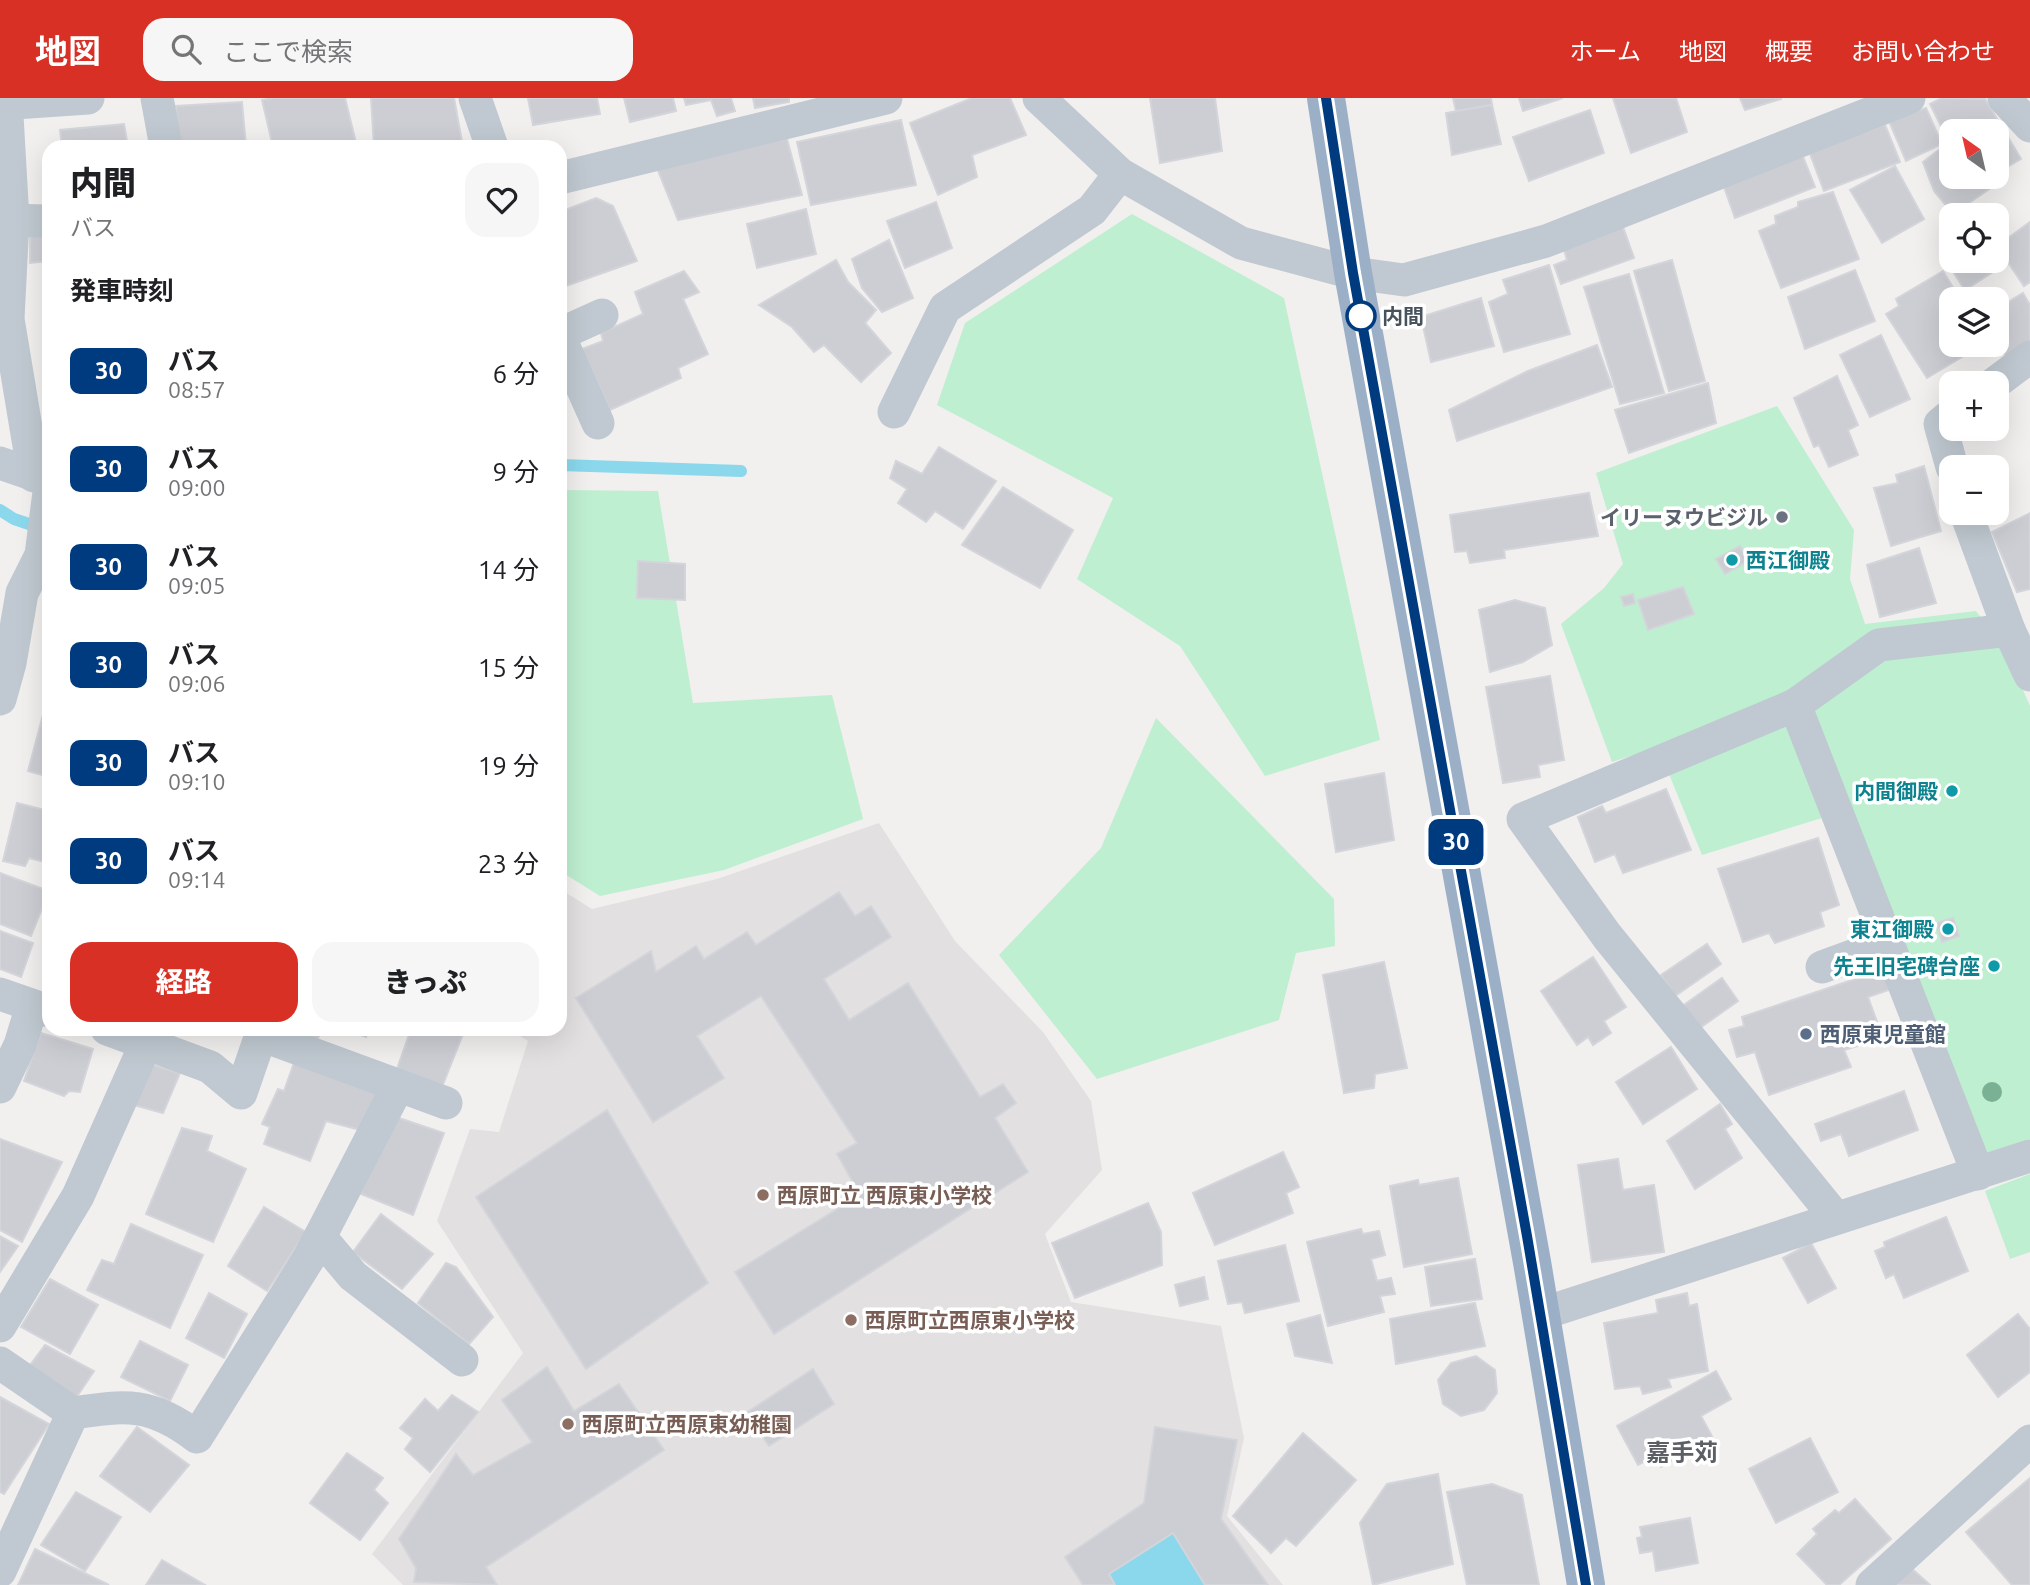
<!DOCTYPE html>
<html lang="ja">
<head>
<meta charset="utf-8">
<style>
	:root { --surface:#fff; --page:#f6f6f6; --text:#202124; --muted:#757577; --accent:#d93025 }
	body { margin:0; font-family:Ubuntu,"Noto Sans JP",sans-serif; background:var(--page); color:var(--text); height:100vh; display:flex; flex-direction:column; font-size:26px; white-space:nowrap }
	* { box-sizing:border-box; margin:0 }
	p { font-size:23px; color:var(--muted) }
	.icon { flex:none; width:38px; height:38px; fill:none; stroke:currentColor; stroke-width:2; stroke-linecap:round; stroke-linejoin:round }
	.map { position:relative; flex:1; overflow:hidden }
	.drawer { position:absolute; left:42px; top:42px; width:525px; height:896px; display:flex; flex-direction:column; background:var(--surface); border-radius:21px; box-shadow:0 7px 28px #0002 }
	.drawer>* { flex:none }
	.badge { padding:0 14px; border-radius:10px; font-size:24px; line-height:46px }
	.needle { width:46px; rotate:326deg }
	.tools { position:absolute; left:1939px; top:21px; display:grid; gap:14px }
	.tools a { display:grid; place-items:center; width:70px; height:70px; border-radius:14px; background:var(--surface); box-shadow:0 7px 28px #0002; font-size:35px }
	.map>.badge { position:absolute; translate:-50% -50%; box-shadow:0 0 0 4px #fff }
	h2 { padding:0 28px; font-size:26px; line-height:63px }
	.round { display:grid; place-items:center; flex:none; width:74px; height:74px; border-radius:21px; background:var(--page) }
	.summary { display:flex; align-items:center; justify-content:space-between; height:119px; padding:0 28px }
	h1 { font-size:33px; font-weight:800; line-height:52px }
	.button { display:flex; gap:14px; margin-top:auto; padding:14px 28px }
	.button a { flex:1; height:80px; border-radius:21px; background:var(--accent); color:#fff; font-size:28px; font-weight:800; line-height:80px; text-align:center }
	.button a+a { background:var(--page); color:var(--text) }
	ul { padding:0; list-style:none }
	li { display:flex; align-items:center; gap:21px; height:98px; padding:0 28px }
	li div { flex:1 }
	li b { display:block; font-size:26px }
	li em { font-style:normal }
	li .badge { min-width:77px; font-weight:700; text-align:center }
	header { display:flex; align-items:center; gap:42px; box-sizing:border-box; height:98px; padding:0 35px; background:var(--accent); color:#fff }
	header strong { font-size:33px }
	nav { display:flex; gap:38px; margin-inline-start:auto; font-size:24px }
	.search { width:490px; height:63px; background:var(--page); display:flex; align-items:center; gap:18px; box-sizing:border-box; padding:0 24px; border-radius:21px; color:var(--muted); font-size:26px }
	.map>svg:first-child { display:block }
	.education { fill:#e3e0e1 }
	.green { fill:#beefd0 }
	.water { fill:#8bd8ec }
	.lines { fill:none; stroke-linecap:round; stroke-linejoin:round }
	.stream { stroke:#8bd8ec; stroke-width:12 }
	.building { fill:#ccced4; stroke:#d3d5da; stroke-width:2; fill-rule:evenodd }
	.minor { stroke:#c0c9d1; stroke-width:33 }
	.trunk { stroke:#9bb0c6; stroke-width:38 }
	.tree { fill:#7ab194 }
	.line-casing { stroke:#fff; stroke-width:16 }
	.line { stroke:#003b80; stroke-width:10 }
	.stop-dot { fill:#fff; stroke:#003b80; stroke-width:3.5 }
	.worship-dot { fill:#6b7280; stroke:#fff; stroke-width:2.5 }
	.culture-dot { fill:#0f9aa8; stroke:#fff; stroke-width:2.5 }
	.service-dot { fill:#5c6f8a; stroke:#fff; stroke-width:2.5 }
	.education-dot { fill:#8d6e63; stroke:#fff; stroke-width:2.5 }
	.labels { text-anchor:middle; dominant-baseline:central; stroke-width:7; stroke-linejoin:round; paint-order:stroke }
	.stop-label { font-size:21px; font-weight:bold; fill:#47525c; stroke:#fff; text-anchor:start }
	.worship-label { font-size:21px; font-weight:bold; fill:#5b616d; stroke:#fff; text-anchor:end }
	.culture-label { font-size:21px; font-weight:bold; fill:#0d838f; stroke:#fff; text-anchor:end }
	.service-label { font-size:21px; font-weight:bold; fill:#4e5e75; stroke:#fff; text-anchor:start }
	.education-label { font-size:21px; font-weight:bold; fill:#785e54; stroke:#fff; text-anchor:start }
	.quarter-label { font-size:24px; font-weight:bold; fill:#5c5f64; stroke:#fff }
</style>
</head>
<body>
<header>
<strong>地図</strong>
<div class="search"><svg class="icon" aria-label="search" viewBox="0 0 24 24"><circle cx="10" cy="10" r="6"/><path d="M15 15l6 6"/></svg>ここで検索</div>
<nav><a>ホーム</a><a>地図</a><a>概要</a><a>お問い合わせ</a></nav>
</header>
<div class="map">
<svg width="2030" height="1487" viewBox="0 0 2030 1487">
	<rect width="100%" height="100%" fill="#f2efef"/>
	<!-- education -->
	<path class="education" d="M879,725L955,843L1043,934L1091,1003L1102,1072L1045,1136L1071,1204L1221,1228L1244,1340L1227,1418L1283,1487H403L372,1456L523,1255L437,1123L470,1031L499,1034L528,943L509,931H560V791L592,811L717,781Z"/>
	<!-- green -->
	<g class="green">
		<path d="M1132,116L1284,200L1380,642L1265,678L1180,548L1077,481L1113,400L937,307L965,225Z"/>
		<path d="M1777,308L1854,432L1850,481L1865,526L1976,513L2006,553L2030,608V1041L1978,1058L1848,712L1702,757L1658,649L1612,664L1561,526L1604,490L1623,466L1596,375Z"/>
		<path d="M560,392L658,393L693,605L832,597L863,721L724,772L600,798L560,773Z"/>
		<path d="M1156,620L1334,801L1335,848L1296,855L1279,922L1097,981L999,857L1101,750Z"/>
		<path d="M2030,1076V1154L2010,1161L1985,1093Z"/>
	</g>
	<!-- water -->
	<path class="water" d="M1173,1435L1205,1487H1115L1109,1476Z"/>
	<g class="lines">
		<!-- stream -->
		<g class="stream">
			<path d="M560,367L741,373"/>
			<path d="M0,412L14,421L44,431"/>
		</g>
	</g>
	<!-- building -->
	<g class="building">
		<path d="M273,0H345L357,49H273L262,2Z"/>
		<path d="M371,0H454L462,44L429,49H374Z"/>
		<path d="M528,0H597L600,16L533,27Z"/>
		<path d="M624,0H673L676,13L630,24Z"/>
		<path d="M684,0H731L735,13L717,18L711,2L686,7Z"/>
		<path d="M753,0H789V4L755,10Z"/>
		<path d="M972,0H1010L1026,37L972,57L977,79L938,97L910,25Z"/>
		<path d="M1150,0H1215L1222,53L1160,65Z"/>
		<path d="M1453,0H1491L1492,7L1456,13Z"/>
		<path d="M1519,0H1563L1523,13Z"/>
		<path d="M1613,0H1676L1687,34L1631,55Z"/>
		<path d="M1740,0H1781V1L1745,12Z"/>
		<path d="M1942,0L1985,1L2021,61L1997,75L2001,83L1953,116L1934,93L1923,64L1949,44L1930,6ZM1951,33H1997V79H1951Z"/>
		<path d="M242,4L246,48L178,49L176,8Z"/>
		<path d="M1492,7L1501,46L1452,57L1446,15Z"/>
		<path d="M1926,10L1942,46L1906,63L1889,23Z"/>
		<path d="M1590,12L1604,55L1529,83L1513,39Z"/>
		<path d="M901,22L916,87L811,107L797,44Z"/>
		<path d="M124,26L128,49H62L60,32Z"/>
		<path d="M1885,27L1900,64L1824,93L1809,53Z"/>
		<path d="M787,41L802,97L678,122L657,70Z"/>
		<path d="M1802,56L1815,89L1735,120L1723,86Z"/>
		<path d="M1895,68L1924,121L1882,145L1850,92Z"/>
		<path d="M1833,94L1859,161L1781,190L1759,133L1776,126L1775,118L1798,109V104Z"/>
		<path d="M596,100L613,108L637,163L560,190V114Z"/>
		<path d="M936,104L952,150L905,170L887,123Z"/>
		<path d="M806,111L816,156L757,170L747,126Z"/>
		<path d="M2030,124V184L2024,188L1997,148Z"/>
		<path d="M1622,126L1634,160L1561,186L1554,167L1567,162L1563,148Z"/>
		<path d="M49,132V163L30,165V135Z"/>
		<path d="M889,142L913,200L882,214L862,190L852,161Z"/>
		<path d="M1951,148V163L1997,161L2002,168L1965,192L1941,155Z"/>
		<path d="M836,162L848,184L876,212L865,225L891,255L861,284L824,247L814,254L792,229L759,207Z"/>
		<path d="M1672,162L1705,283L1669,293L1634,173Z"/>
		<path d="M1549,167L1570,236L1504,254L1489,204L1508,196L1503,182Z"/>
		<path d="M1855,172L1875,223L1805,251L1788,199Z"/>
		<path d="M684,173L699,194L683,201L708,256L678,270L681,280L610,312L582,251L603,243L601,235L643,216L635,194Z"/>
		<path d="M1943,173L1960,201H1951V247H1982L1927,280L1886,216L1899,208L1896,201Z"/>
		<path d="M1629,176L1664,295L1620,306L1584,189Z"/>
		<path d="M2023,195L2030,207V248L2008,262L1997,243V211Z"/>
		<path d="M1481,200L1494,248L1431,264L1421,219Z"/>
		<path d="M1881,237L1910,301L1870,319L1840,257Z"/>
		<path d="M1597,247L1612,289L1457,343L1449,312L1528,273Z"/>
		<path d="M1837,278L1858,327L1848,332L1858,357L1829,369L1819,347L1814,349L1794,300Z"/>
		<path d="M1708,285L1716,325L1629,355L1615,312Z"/>
		<path d="M939,349L996,383L963,431L935,413L926,424L898,405L907,391L890,380L896,363L922,376Z"/>
		<path d="M1924,368L1941,433L1891,448L1874,390L1898,385L1896,377Z"/>
		<path d="M1003,389L1073,432L1040,490L962,447Z"/>
		<path d="M1589,395L1598,438L1504,452L1505,460L1470,465L1467,453L1455,454L1450,417Z"/>
		<path d="M2030,415V491L2017,494L1992,434Z"/>
		<path d="M1740,448L1748,463L1725,476L1716,461Z"/>
		<path d="M1919,450L1936,505L1880,519L1867,467Z"/>
		<path d="M638,463L685,466V502L637,500Z"/>
		<path d="M1683,489L1694,516L1648,532L1638,502Z"/>
		<path d="M1633,496L1635,505L1624,508L1621,499Z"/>
		<path d="M1515,502L1545,510L1552,547L1523,564L1490,574L1479,512Z"/>
		<path d="M1550,578L1564,662L1538,667L1540,679L1503,685L1486,589Z"/>
		<path d="M44,613L49,614V679L28,673Z"/>
		<path d="M1384,675L1394,742L1336,754L1325,686Z"/>
		<path d="M1666,691L1691,752L1623,775L1615,756L1595,764L1578,719L1602,708L1606,715Z"/>
		<path d="M17,705L49,713V765L29,760L25,768L3,763Z"/>
		<path d="M1818,740L1839,807L1820,814L1824,828L1775,845L1769,835L1743,844L1718,771Z"/>
		<path d="M0,775L49,793L31,838L0,826Z"/>
		<path d="M839,794L855,818L871,808L891,839L824,881L849,922L908,885L980,999L1003,986L1016,1005L995,1020L1028,1074L774,1236L735,1174L860,1097L837,1056L857,1045L761,898L697,938L724,980L653,1024L576,900L651,853L656,874L696,848L704,861L747,834L756,847Z"/>
		<path d="M1953,820L1959,838L1942,844L1936,825Z"/>
		<path d="M0,833L33,845L21,879L0,871Z"/>
		<path d="M1707,846L1721,866L1675,898L1661,877Z"/>
		<path d="M1593,859L1626,909L1604,923L1611,935L1593,947L1588,939L1577,947L1541,893Z"/>
		<path d="M1384,864L1407,970L1375,976L1374,990L1344,995L1323,877Z"/>
		<path d="M1885,871L1891,891L1868,899L1883,940L1844,952L1851,969L1769,997L1755,954L1737,959L1729,932L1744,928L1742,919Z"/>
		<path d="M1722,880L1738,903L1697,932L1681,909Z"/>
		<path d="M290,931H323L316,944Z"/>
		<path d="M344,931H369L366,939Z"/>
		<path d="M411,931H465L442,989L397,971Z"/>
		<path d="M41,935L93,951L80,994L69,993L64,998L24,983Z"/>
		<path d="M1671,949L1697,991L1643,1026L1616,984Z"/>
		<path d="M295,962L385,994L372,1035L326,1023L310,1063L264,1046L270,1029L262,1026L278,991L284,993Z"/>
		<path d="M149,966L180,975L163,1015L134,1007Z"/>
		<path d="M1904,993L1918,1032L1849,1058L1841,1036L1821,1043L1815,1026Z"/>
		<path d="M1720,1006L1732,1026L1725,1031L1742,1060L1695,1091L1667,1043Z"/>
		<path d="M607,1012L708,1185L586,1271L476,1099Z"/>
		<path d="M390,1017L444,1035L413,1117L361,1096Z"/>
		<path d="M182,1030L212,1038L207,1053L246,1071L213,1144L146,1116Z"/>
		<path d="M0,1041L62,1064L22,1144L0,1132Z"/>
		<path d="M1283,1054L1299,1089L1286,1095L1293,1115L1215,1147L1193,1095Z"/>
		<path d="M1618,1061L1623,1092L1654,1087L1664,1154L1592,1164L1578,1067Z"/>
		<path d="M1458,1080L1472,1156L1404,1169L1390,1088L1418,1082L1419,1087Z"/>
		<path d="M1148,1105L1161,1134L1162,1167L1075,1200L1052,1145Z"/>
		<path d="M264,1109L306,1134L267,1193L228,1168Z"/>
		<path d="M381,1116L433,1156L402,1191L353,1154Z"/>
		<path d="M1946,1119L1968,1173L1904,1200L1894,1176L1886,1180L1875,1153L1885,1149L1884,1144Z"/>
		<path d="M131,1126L203,1157L170,1230L87,1192L102,1162L114,1166Z"/>
		<path d="M1361,1131L1363,1136L1379,1133L1385,1157L1371,1161L1377,1183L1391,1180L1395,1196L1380,1198L1384,1214L1328,1228L1307,1144Z"/>
		<path d="M0,1138L18,1148L0,1174Z"/>
		<path d="M1811,1145L1836,1190L1808,1205L1783,1160Z"/>
		<path d="M1285,1147L1299,1203L1245,1215L1242,1204L1228,1206L1218,1163Z"/>
		<path d="M1475,1161L1482,1201L1431,1208L1425,1169Z"/>
		<path d="M446,1165L456,1169L493,1219L469,1246L418,1205Z"/>
		<path d="M1204,1179L1208,1201L1180,1208L1175,1187Z"/>
		<path d="M50,1181L98,1207L70,1256L21,1229Z"/>
		<path d="M209,1195L247,1216L224,1260L186,1240Z"/>
		<path d="M1687,1195L1689,1208L1697,1206L1708,1273L1668,1281L1671,1289L1643,1296L1640,1288L1615,1291L1604,1225L1658,1215L1656,1202Z"/>
		<path d="M1475,1205L1485,1248L1396,1266L1390,1221Z"/>
		<path d="M2018,1216L2030,1231V1274L1998,1299L1967,1257Z"/>
		<path d="M1320,1217L1332,1265L1295,1258L1287,1226Z"/>
		<path d="M140,1243L188,1267L170,1303L121,1279Z"/>
		<path d="M45,1247L94,1273L76,1300L28,1270Z"/>
		<path d="M1476,1258L1495,1272L1497,1295L1484,1312L1461,1318L1443,1306L1438,1282L1451,1265Z"/>
		<path d="M547,1269L574,1313L619,1286L664,1352L486,1469L497,1487L414,1484L416,1470L399,1441L456,1356L473,1377L532,1344L502,1302Z"/>
		<path d="M813,1271L834,1306L769,1348L746,1315Z"/>
		<path d="M1716,1273L1731,1301L1701,1318L1713,1340L1661,1369L1655,1358L1638,1367L1617,1328Z"/>
		<path d="M452,1297L478,1314L430,1374L405,1351L413,1340L400,1330L425,1301L438,1313Z"/>
		<path d="M0,1299L49,1326L4,1396L0,1394Z"/>
		<path d="M137,1329L189,1367L150,1414L100,1378Z"/>
		<path d="M1155,1329L1237,1342L1221,1421L1268,1487H1205L1173,1435L1109,1476L1115,1487H1083L1065,1459L1144,1405Z"/>
		<path d="M1303,1335L1356,1382L1296,1448L1286,1440L1271,1455L1233,1418Z"/>
		<path d="M1810,1340L1838,1394L1776,1425L1749,1371Z"/>
		<path d="M347,1355L383,1380L374,1392L388,1405L360,1442L310,1405Z"/>
		<path d="M1438,1376L1453,1466L1373,1487L1360,1425L1387,1386Z"/>
		<path d="M2030,1380V1487H2012L1966,1434Z"/>
		<path d="M1492,1386L1522,1397L1539,1487H1467L1447,1394Z"/>
		<path d="M76,1394L121,1419L85,1473L41,1447Z"/>
		<path d="M1855,1401L1891,1441L1839,1487H1827L1797,1456L1817,1436L1813,1431L1835,1412L1839,1415Z"/>
		<path d="M1690,1420L1698,1465L1656,1473L1653,1453L1640,1455L1637,1440L1642,1439L1640,1429Z"/>
		<path d="M35,1451L109,1487H18Z"/>
		<path d="M162,1462L205,1487H146Z"/>
		<path d="M1910,1469L1930,1487H1892Z"/>
	</g>
	<g class="lines">
		<!-- minor -->
		<g class="minor">
			<path d="M6,0L13,122L8,221L34,378"/>
			<path d="M157,0L166,49"/>
			<path d="M475,0L492,49"/>
			<path d="M1039,0L1120,76L1241,145L1353,175L1404,182L1546,143L1909,0"/>
			<path d="M2004,0L2030,28"/>
			<path d="M0,6L88,0"/>
			<path d="M560,80L886,0"/>
			<path d="M0,122L49,123"/>
			<path d="M560,236L602,217"/>
			<path d="M560,240L598,325"/>
			<path d="M1995,285L2030,259"/>
			<path d="M894,314L945,210L1092,112L1120,76"/>
			<path d="M1951,317L1940,326L1952,369"/>
			<path d="M0,365L49,382"/>
			<path d="M1966,415L2009,532L2030,577"/>
			<path d="M0,601L10,565L22,495L41,457L49,394"/>
			<path d="M1795,607L1523,721L1607,838L1836,1120"/>
			<path d="M1822,869L1888,845"/>
			<path d="M0,896L49,913"/>
			<path d="M107,931L210,969L241,995L263,931"/>
			<path d="M261,937L446,1005"/>
			<path d="M0,989L20,947L32,908"/>
			<path d="M1978,1076L1795,607L1879,547L2009,532"/>
			<path d="M320,1139L353,1178L462,1262"/>
			<path d="M1541,1216L2030,1058"/>
			<path d="M0,1228L78,1098L147,943"/>
			<path d="M0,1265L73,1315C127,1307 151,1304 197,1339L309,1160L398,988"/>
			<path d="M0,1473L73,1315"/>
			<path d="M1872,1487L2030,1343"/>
		</g>
		<!-- trunk -->
		<path class="trunk" d="M1326,0L1353,175L1532,1164L1586,1487"/>
	</g>
	<!-- trees -->
	<circle class="tree" cx="1992" cy="994" r="10"/>
	<g class="lines">
		<defs>
			<path id="line" d="M1326,0L1353,175L1527,1138L1586,1487"/>
		</defs>
		<!-- line casing -->
		<use href="#line" class="line-casing"/>
		<!-- line -->
		<use href="#line" class="line"/>
	</g>
	<!-- markers -->
	<circle class="stop-dot" cx="1361" cy="218" r="14"/>
	<circle class="worship-dot" cx="1782" cy="419" r="7"/>
	<g class="culture-dot">
		<circle cx="1732" cy="462" r="7"/>
		<circle cx="1952" cy="693" r="7"/>
		<circle cx="1948" cy="831" r="7"/>
		<circle cx="1994" cy="868" r="7"/>
	</g>
	<circle class="service-dot" cx="1806" cy="936" r="7"/>
	<g class="education-dot">
		<circle cx="763" cy="1097" r="7"/>
		<circle cx="851" cy="1222" r="7"/>
		<circle cx="568" cy="1326" r="7"/>
	</g>
	<g class="labels">
		<!-- stop labels -->
		<g class="stop-label">
			<text x="1382" y="218">内間</text>
		</g>
		<!-- worship labels -->
		<g class="worship-label">
			<text x="1768" y="419">イリーヌウビジル</text>
		</g>
		<!-- culture labels -->
		<g class="culture-label">
			<text x="1746" y="462" text-anchor="start">西江御殿</text>
			<text x="1938" y="693">内間御殿</text>
			<text x="1934" y="831">東江御殿</text>
			<text x="1980" y="868">先王旧宅碑台座</text>
		</g>
		<!-- service labels -->
		<g class="service-label">
			<text x="1820" y="936">西原東児童館</text>
		</g>
		<!-- education labels -->
		<g class="education-label">
			<text x="777" y="1097">西原町立 西原東小学校</text>
			<text x="865" y="1222">西原町立西原東小学校</text>
			<text x="582" y="1326">西原町立西原東幼稚園</text>
		</g>
		<!-- quarter labels -->
		<g class="quarter-label">
			<text x="1682" y="1354">嘉手苅</text>
		</g>
	</g>
</svg>
<div class="tools">
<a><svg class="needle" viewBox="-14 -14 28 28"><path d="M0-13l5 13h-10z" fill="#e53935"/><path d="M0 13l5-13h-10z" fill="#757577"/></svg></a>
<a><svg class="icon" aria-label="locate" viewBox="0 0 24 24"><circle cx="12" cy="12" r="6"/><path d="M12 2v4M12 18v4M2 12h4M18 12h4"/></svg></a>
<a><svg class="icon" aria-label="layers" viewBox="0 0 24 24"><path d="M12 4l9 5-9 5-9-5zM3 14l9 5 9-5"/></svg></a>
<a>+</a>
<a>−</a>
</div>
<b class="badge" style="left:1456px;top:744px;background:#003b80;color:#fff">30</b>
<section class="drawer">
<div class="summary"><div><h1>内間</h1><p>バス</p></div><a class="round"><svg class="icon" aria-label="heart" viewBox="0 0 24 24"><path d="M12 20l-8-8c-3-5 5-10 8-4 3-6 11-1 8 4z"/></svg></a></div>
<h2>発車時刻</h2>
<ul>
<li><span class="badge" style="background:#003b80;color:#fff">30</span><div><b>バス</b><p>08:57</p></div><em>6 分</em></li>
<li><span class="badge" style="background:#003b80;color:#fff">30</span><div><b>バス</b><p>09:00</p></div><em>9 分</em></li>
<li><span class="badge" style="background:#003b80;color:#fff">30</span><div><b>バス</b><p>09:05</p></div><em>14 分</em></li>
<li><span class="badge" style="background:#003b80;color:#fff">30</span><div><b>バス</b><p>09:06</p></div><em>15 分</em></li>
<li><span class="badge" style="background:#003b80;color:#fff">30</span><div><b>バス</b><p>09:10</p></div><em>19 分</em></li>
<li><span class="badge" style="background:#003b80;color:#fff">30</span><div><b>バス</b><p>09:14</p></div><em>23 分</em></li>
</ul>
<div class="button"><a>経路</a><a>きっぷ</a></div>
</section>
</div>
</body>
</html>
